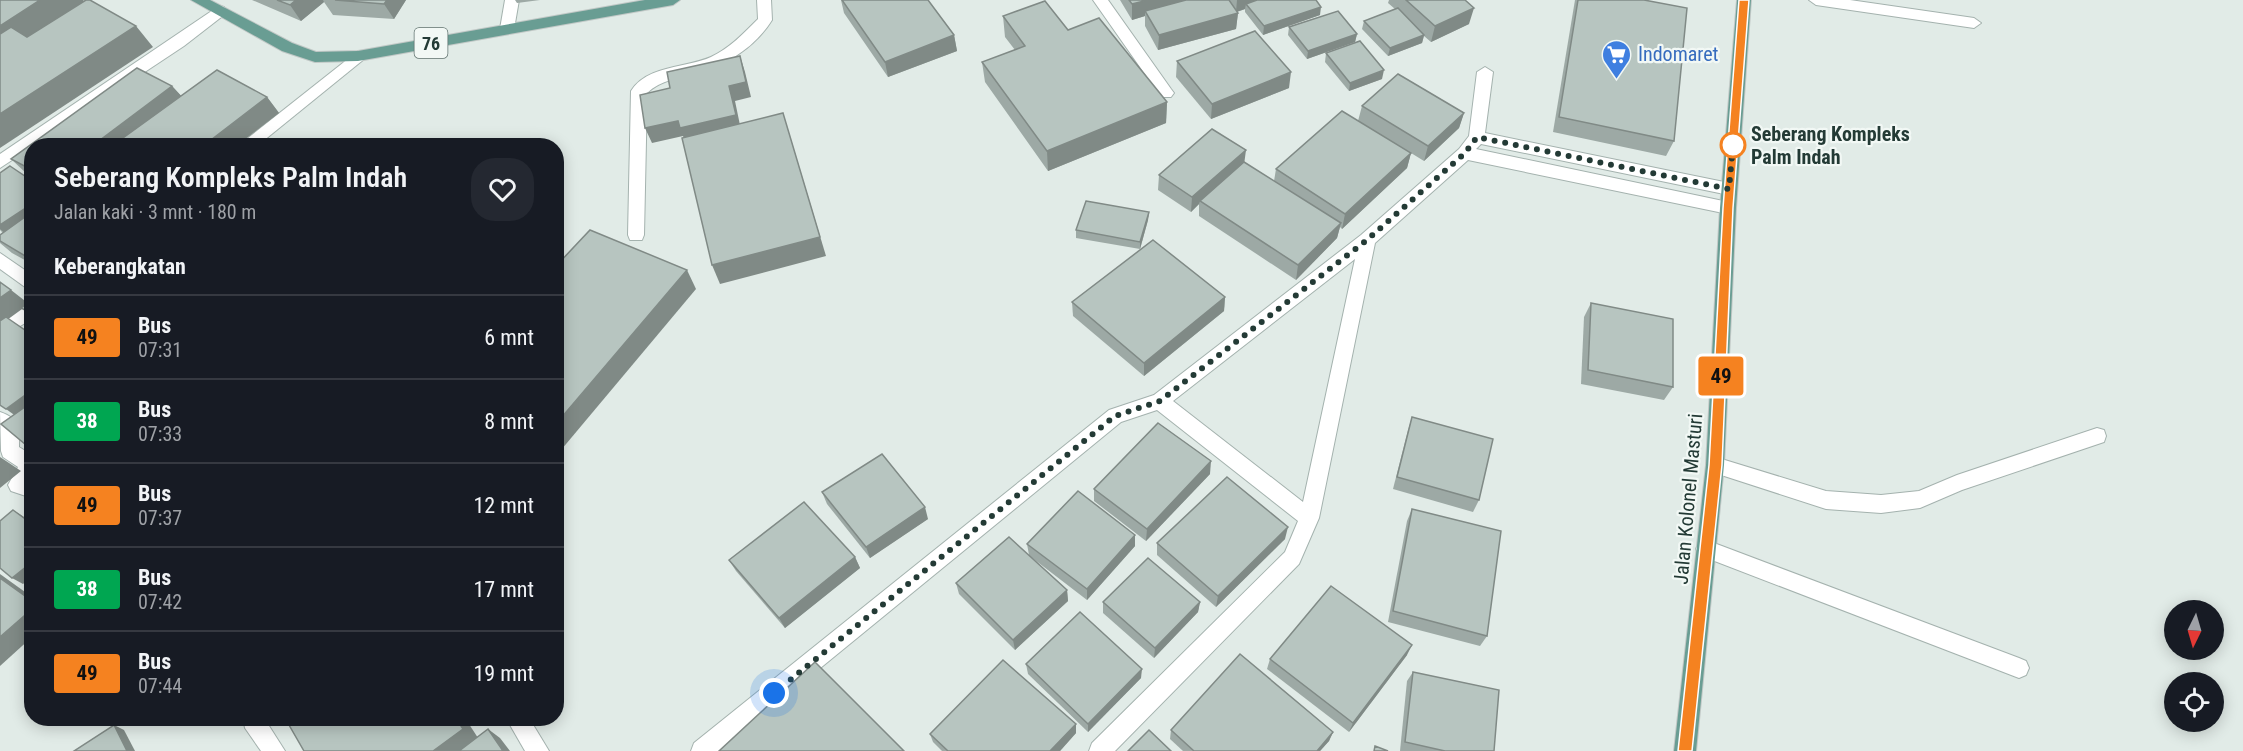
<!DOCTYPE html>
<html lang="id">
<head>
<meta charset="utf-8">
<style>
	:root { --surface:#171b24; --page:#242831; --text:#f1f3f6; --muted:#9ea1a6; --line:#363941 }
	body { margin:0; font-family:"Roboto Condensed",sans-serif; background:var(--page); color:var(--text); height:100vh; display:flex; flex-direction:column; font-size:22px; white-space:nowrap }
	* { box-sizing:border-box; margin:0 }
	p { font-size:20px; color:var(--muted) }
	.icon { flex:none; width:33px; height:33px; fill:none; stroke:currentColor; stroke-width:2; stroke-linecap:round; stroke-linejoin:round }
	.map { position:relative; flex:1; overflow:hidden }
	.details { position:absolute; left:24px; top:138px; width:540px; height:588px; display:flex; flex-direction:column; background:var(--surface); border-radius:24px; box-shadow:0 3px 15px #0003 }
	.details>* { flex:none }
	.badge { padding:0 12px; border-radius:4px; font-size:21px; line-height:39px }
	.needle { width:39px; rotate:185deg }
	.buttons { position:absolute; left:2164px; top:600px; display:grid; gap:12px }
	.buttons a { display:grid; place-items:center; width:60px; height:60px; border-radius:50%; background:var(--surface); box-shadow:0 3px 15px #0003; font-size:30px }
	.you { position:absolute; width:30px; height:30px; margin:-15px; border:4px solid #fff; border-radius:50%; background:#1a73e8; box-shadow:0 0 0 9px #1a73e833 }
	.map>.badge { position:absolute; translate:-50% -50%; box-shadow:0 0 0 3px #fff }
	h2 { padding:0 30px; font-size:22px; line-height:54px }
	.round { display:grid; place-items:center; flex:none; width:63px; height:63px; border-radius:24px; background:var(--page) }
	.head { display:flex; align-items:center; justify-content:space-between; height:102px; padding:0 30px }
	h1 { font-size:28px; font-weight:600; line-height:45px }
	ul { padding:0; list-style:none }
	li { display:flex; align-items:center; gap:18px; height:84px; padding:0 30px; border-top:2px solid var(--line) }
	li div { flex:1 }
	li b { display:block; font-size:22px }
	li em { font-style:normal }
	li .badge { min-width:66px; font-weight:700; text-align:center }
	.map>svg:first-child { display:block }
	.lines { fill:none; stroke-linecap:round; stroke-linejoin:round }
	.service-casing { stroke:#a4b2ae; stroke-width:2 }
	.minor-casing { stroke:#a4b2ae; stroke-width:2 }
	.primary-casing { stroke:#c1c8c6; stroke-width:2 }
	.service { fill:#fff; fill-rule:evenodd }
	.minor { fill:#fff; fill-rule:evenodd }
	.primary { fill:#699d93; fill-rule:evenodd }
	.wall { fill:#9da9a5 }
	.shaded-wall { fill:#808a86 }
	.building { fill:#b7c5c0; stroke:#808a86; stroke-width:1.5 }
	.line { fill:#f58220; stroke:#fff; stroke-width:1.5 }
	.walk { stroke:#233a35; stroke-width:6; stroke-dasharray:0 10.8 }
	.stop-dot { fill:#fff; stroke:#f58220; stroke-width:3 }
	.labels { text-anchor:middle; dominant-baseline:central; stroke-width:4.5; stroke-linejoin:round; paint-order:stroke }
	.shield { fill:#f2f8f5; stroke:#61736f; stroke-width:1.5 }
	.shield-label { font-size:18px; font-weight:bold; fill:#233a35 }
	.shop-label { font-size:20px; fill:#366cbe; stroke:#f2f8f5; text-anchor:start }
	.stop-label { font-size:20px; font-weight:bold; fill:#233a35; stroke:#f2f8f5; text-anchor:start }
	.street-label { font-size:20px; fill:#233a35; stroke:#f2f8f5 }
</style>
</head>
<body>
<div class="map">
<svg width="2243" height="751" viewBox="0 0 2243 751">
	<rect width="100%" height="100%" fill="#e1ebe7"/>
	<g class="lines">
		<defs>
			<g id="service">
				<path d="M757,0H771L772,20C756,46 727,65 698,73C679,78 661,80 647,93L644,235L642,240H630L628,235L631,91C647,65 687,68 711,57C730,48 744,33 758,19Z"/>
				<path d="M1809,0H1850L1974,18L1981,23L1974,28L1816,5Z"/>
			</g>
			<g id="minor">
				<path d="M505,0H519L514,29L507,34L500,29Z"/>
				<path d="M1093,0H1108L1171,89L1174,93L1171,97H1161Z"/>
				<path d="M219,6L224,7L226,11L224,15L184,46L0,168V154Z"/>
				<path d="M358,51L366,56L363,60L257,146H238Z"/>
				<path d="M1485,67L1493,72L1485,133L1729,183L1737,189L1729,195L1481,144L1476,149L1728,202L1736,208L1734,212L1728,214L1468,160L1375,243L1319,518L1299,564L1115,751H1089L1092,743L1285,552L1298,521L1157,410L1121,422L719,751H691L694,743L1109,410L1154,395L1361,235L1459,149L1469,136L1477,72ZM1355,259L1303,502L1173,401Z"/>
				<path d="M0,253L32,275V292L0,269Z"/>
				<path d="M32,302V319L0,338V322Z"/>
				<path d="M0,412C20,419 20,428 19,447L32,455V498L11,491L8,485L18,467L3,457L1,451Z"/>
				<path d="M2097,428L2104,430L2106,436L2104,442L1962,490L1920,508L1881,513L1826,509L1715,473L1708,471L1706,465L1708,459L1715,457L1826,491L1881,495L1919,491L1957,475Z"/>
				<path d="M1706,540L2019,658L2026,661L2029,668L2026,675L2019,678L1699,555L1696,549L1699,543Z"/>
				<path d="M243,718H264L285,751H261L245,728Z"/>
				<path d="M506,718H529L549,751H525Z"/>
			</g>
			<g id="primary">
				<path d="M191,0H210L292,43L316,52L358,51L645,0H680L673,5L358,61L315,62L282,51Z"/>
				<path d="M1737,0H1751L1736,208L1724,465L1696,751H1674L1706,465L1720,208Z"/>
			</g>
		</defs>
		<!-- service casing -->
		<use href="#service" class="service-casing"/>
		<!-- minor casing -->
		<use href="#minor" class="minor-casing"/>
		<!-- primary casing -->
		<use href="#primary" class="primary-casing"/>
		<!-- service -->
		<use href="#service" class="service"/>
		<!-- minor -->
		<use href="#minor" class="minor"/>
		<!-- primary -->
		<use href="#primary" class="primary"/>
	</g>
	<!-- wall -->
	<g class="wall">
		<path d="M252,0H406L394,19L333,15L324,2L301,21Z"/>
		<path d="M515,0H540L517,3Z"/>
		<path d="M841,0H928L954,35L957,51L888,77L844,13Z"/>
		<path d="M1120,0H1316L1320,15L1263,35L1245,12V9L1237,12L1238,13L1236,29L1158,50L1145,26V16L1132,20Z"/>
		<path d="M1389,0H1465L1469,24L1431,42L1424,36L1422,43L1388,56L1362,29L1364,21L1395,9L1388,3Z"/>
		<path d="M1575,0H1644L1674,141L1666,156L1553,132Z"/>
		<path d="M1003,16L1068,30L1167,102L1166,123L1048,171L985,82L982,62L1015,50L1005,37Z"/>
		<path d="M1289,27L1357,34L1355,42L1307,59L1288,35Z"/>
		<path d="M1326,53L1382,79L1349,91L1325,62Z"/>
		<path d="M1177,61L1289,88L1211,119L1176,77Z"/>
		<path d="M137,68L172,86L181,96L217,70L267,97L279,113L236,146H130L129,144L127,146H32V177L27,174L11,159Z"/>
		<path d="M1362,106L1464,113L1459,128L1424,161L1411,153L1407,168L1342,229L1340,227L1337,238L1296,280L1199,216V204L1191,212L1158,190L1159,175L1244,163L1274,181L1276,169L1358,121Z"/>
		<path d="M0,173L32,181V264L12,253L0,243V235L3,233L0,230Z"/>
		<path d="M1149,212L1148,220L1140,249L1076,238V230Z"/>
		<path d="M1225,297L1224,311L1144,376L1073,316L1072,302Z"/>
		<path d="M1591,303L1673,387L1664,400L1581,384L1584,317Z"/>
		<path d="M1412,417L1479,500L1473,512L1393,489L1408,430Z"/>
		<path d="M1210,474L1146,541L1094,501V489Z"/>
		<path d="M822,492L928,519L870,558L827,504Z"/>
		<path d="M1412,509L1487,636L1480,646L1388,622L1407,521Z"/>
		<path d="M1135,535V546L1087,600L1031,557L1067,590L1068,601L1015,650L959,594L956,583L1029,555L1027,544Z"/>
		<path d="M1285,539L1216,607L1157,555V543Z"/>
		<path d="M855,557L860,568L785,628L736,571L729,560Z"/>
		<path d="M1103,602H1200L1198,612L1154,658L1103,613Z"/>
		<path d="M1407,655L1349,732L1267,669L1270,659Z"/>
		<path d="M1026,664L1141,678L1088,732L1028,674Z"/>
		<path d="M1413,672L1494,751H1400L1407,681Z"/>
		<path d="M1076,724V733L1060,751H942L933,742L930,734Z"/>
		<path d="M1171,730L1333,732L1329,741L1320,751H1183L1170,739Z"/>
	</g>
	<!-- shaded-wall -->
	<g class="shaded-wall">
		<path d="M40,0H83L86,3L0,60V26Z"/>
		<path d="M296,0H323L324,2L301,21L290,5Z"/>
		<path d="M387,0H406L394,19L384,4Z"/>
		<path d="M1148,0H1202L1145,11V16L1132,20V4Z"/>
		<path d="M1237,0H1271L1246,4L1245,9L1236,12Z"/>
		<path d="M1321,7L1320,15L1263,35L1264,26Z"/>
		<path d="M1474,8L1469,24L1431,42L1435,26Z"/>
		<path d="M1238,13L1236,29L1158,50L1159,35Z"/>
		<path d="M136,26L153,47L0,148V114Z"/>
		<path d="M1357,34L1355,42L1307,59L1308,51Z"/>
		<path d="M954,35L957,51L888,77L885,62Z"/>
		<path d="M1424,35L1422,43L1388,56L1390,48Z"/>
		<path d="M740,56L745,72L751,97L735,101L741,130L686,144L683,136L652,143L645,128L729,86Z"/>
		<path d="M1384,70L1382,79L1349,91L1350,83Z"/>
		<path d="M1291,72L1289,88L1211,119L1212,104Z"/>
		<path d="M172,86L186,101L123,138L129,144L127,146H92Z"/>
		<path d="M267,97L279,113L236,146H203Z"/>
		<path d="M1167,102L1166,123L1048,171L1047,151Z"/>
		<path d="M783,113L826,256L720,284L712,265Z"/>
		<path d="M1464,113L1459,128L1424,161L1428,146Z"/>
		<path d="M1246,150L1244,165L1200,201L1199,204L1191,212L1192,197Z"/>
		<path d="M1411,153L1407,168L1342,229L1345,214Z"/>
		<path d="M32,204V230L15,241L0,229V225Z"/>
		<path d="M1149,212L1148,220L1140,249V242Z"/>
		<path d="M1341,223L1337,238L1296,280L1298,265Z"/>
		<path d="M687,270L696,289L556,456V424Z"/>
		<path d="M11,290L29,304L0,325V298Z"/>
		<path d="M1225,297L1224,311L1144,376V363Z"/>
		<path d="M32,390V417L24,422L6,409Z"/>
		<path d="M0,457L21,471L0,488Z"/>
		<path d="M1211,461L1210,474L1146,541L1147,529Z"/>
		<path d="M925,507L928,519L870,558L866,547Z"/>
		<path d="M13,510L24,517L32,522V524Z"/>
		<path d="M1288,527L1285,539L1216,607L1218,596Z"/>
		<path d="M1135,535V546L1087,600V589Z"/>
		<path d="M855,557L860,568L785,628L779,618Z"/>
		<path d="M32,562V577L23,584L12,578Z"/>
		<path d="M0,574L32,597V601L0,578Z"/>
		<path d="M1067,590L1068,601L1015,650L1013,640Z"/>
		<path d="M1200,602L1198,612L1154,658L1155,648Z"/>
		<path d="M32,609V637L0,666V637Z"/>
		<path d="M1412,645L1407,655L1349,732L1353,723Z"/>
		<path d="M1142,669L1141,678L1088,732V724Z"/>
		<path d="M456,718H465L480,741L466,751H433Z"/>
		<path d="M1076,724V733L1060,751H1050Z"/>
		<path d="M114,725L124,730L135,751H127Z"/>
		<path d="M488,729L500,738L510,751H503Z"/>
		<path d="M1333,732L1329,741L1320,751H1317Z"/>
	</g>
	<!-- building -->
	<g class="building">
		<path d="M0,0H40L0,26Z"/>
		<path d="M86,0H90L136,26L0,114V34L11,27L27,37Z"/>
		<path d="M277,0H296L290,5Z"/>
		<path d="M335,0H387L384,4Z"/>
		<path d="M842,0H928L954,35L885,62Z"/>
		<path d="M1129,0H1148L1132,4Z"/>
		<path d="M1186,0H1229L1238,13L1159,35L1145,11Z"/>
		<path d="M1257,0H1316L1321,7L1264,26L1246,4Z"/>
		<path d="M1406,0H1465L1474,8L1435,26Z"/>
		<path d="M1578,0H1644L1687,8L1674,141L1559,117Z"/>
		<path d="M1045,1L1068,30L1099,18L1167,102L1047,151L982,62L1025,46L1003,16Z"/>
		<path d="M1398,8L1424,35L1390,48L1364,21Z"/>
		<path d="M1338,11L1357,34L1308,51L1289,27Z"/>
		<path d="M1255,31L1291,72L1212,104L1177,61Z"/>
		<path d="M1360,41L1384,70L1350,83L1326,53Z"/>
		<path d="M740,56L746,82L729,86L736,115L680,128L678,121L645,128L640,95L670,88L667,72Z"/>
		<path d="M137,68L172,86L92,146H32V170L11,159Z"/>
		<path d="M217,70L267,97L203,146H136L123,138Z"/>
		<path d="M1398,74L1464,113L1428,146L1362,106Z"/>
		<path d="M1342,111L1411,153L1345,214L1276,169Z"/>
		<path d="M783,113L820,237L712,265L682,138Z"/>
		<path d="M1212,129L1246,150L1192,197L1159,175Z"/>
		<path d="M1244,162L1341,223L1298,265L1200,201Z"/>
		<path d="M10,166L32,181V204L0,225V173Z"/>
		<path d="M1086,201L1149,212L1140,242L1076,230Z"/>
		<path d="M32,212V260L0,241V235Z"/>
		<path d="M590,230L687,270L556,424V266Z"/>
		<path d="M1153,240L1225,297L1144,363L1072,302Z"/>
		<path d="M0,282L11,290L0,298Z"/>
		<path d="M32,300V314L21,308Z"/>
		<path d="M1591,303L1673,319V387L1588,370Z"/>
		<path d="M6,317L32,335V390L6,409L0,405V321Z"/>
		<path d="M32,402V450L1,424Z"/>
		<path d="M1412,417L1493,439L1479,500L1397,477Z"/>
		<path d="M1158,423L1211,461L1147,529L1094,489Z"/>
		<path d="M882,454L925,507L866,547L822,492Z"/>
		<path d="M1227,477L1288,527L1218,596L1157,543Z"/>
		<path d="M1078,491L1135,535L1087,589L1027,544Z"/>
		<path d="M804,502L855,557L779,618L729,560Z"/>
		<path d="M1412,509L1501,531L1487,636L1393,611Z"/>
		<path d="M13,510L32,524V562L12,578L0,568V521Z"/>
		<path d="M1009,537L1067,590L1013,640L956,583Z"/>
		<path d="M1148,558L1200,602L1155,648L1103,602Z"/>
		<path d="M0,578L32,601V609L0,637Z"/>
		<path d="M1331,586L1412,645L1353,723L1270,659Z"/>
		<path d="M1080,612L1142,669L1088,724L1026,664Z"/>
		<path d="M1240,654L1333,732L1317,751H1194L1171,730Z"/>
		<path d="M1003,660L1076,724L1050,751H948L930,734Z"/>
		<path d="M815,662L904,751H719Z"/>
		<path d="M1413,672L1499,690L1494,751H1445L1405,742Z"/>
		<path d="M285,718H456L463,729L433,751H304Z"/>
		<path d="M114,725L127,751H74Z"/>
		<path d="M488,729L503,751H459Z"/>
		<path d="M1149,730L1171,751H1128Z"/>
		<path d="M1375,746L1388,751H1374Z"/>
	</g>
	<!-- line -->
	<path class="line" d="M1739,0H1749L1733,208L1722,465L1692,751H1678L1709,465L1723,208Z"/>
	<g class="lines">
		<!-- walk -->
		<path class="walk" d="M774,693L1115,416L1160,401L1367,240L1465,153L1477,137L1729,189L1733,145"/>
	</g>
	<!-- icons -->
	<defs>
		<symbol id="supermarket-pin" viewBox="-11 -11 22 30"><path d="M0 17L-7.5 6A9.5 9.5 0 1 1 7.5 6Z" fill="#3f7fe0" stroke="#f2f8f5"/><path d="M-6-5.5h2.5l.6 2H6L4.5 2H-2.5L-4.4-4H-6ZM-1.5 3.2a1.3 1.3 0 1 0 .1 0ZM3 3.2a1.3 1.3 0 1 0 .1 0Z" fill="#fff"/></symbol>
	</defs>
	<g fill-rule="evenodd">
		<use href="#supermarket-pin" x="1600" y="38" width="33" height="45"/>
	</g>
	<!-- markers -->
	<circle class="stop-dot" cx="1733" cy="145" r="12"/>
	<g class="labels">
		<!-- shield labels -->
		<rect class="shield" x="414.5" y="28" width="33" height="30" rx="4.5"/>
		<g class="shield-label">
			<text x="431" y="43">76</text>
		</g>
		<!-- shop labels -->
		<g class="shop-label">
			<text x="1638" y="54">Indomaret</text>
		</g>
		<!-- stop labels -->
		<g class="stop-label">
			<text x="1751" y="134">Seberang Kompleks<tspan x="1751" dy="23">Palm Indah</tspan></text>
		</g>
		<!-- street labels -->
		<g class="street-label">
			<text transform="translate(1688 499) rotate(-85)">Jalan Kolonel Masturi</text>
		</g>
	</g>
</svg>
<div class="buttons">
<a><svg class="needle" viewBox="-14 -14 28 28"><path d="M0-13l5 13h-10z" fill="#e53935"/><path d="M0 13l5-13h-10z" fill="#9ea1a6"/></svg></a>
<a><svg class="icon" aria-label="locate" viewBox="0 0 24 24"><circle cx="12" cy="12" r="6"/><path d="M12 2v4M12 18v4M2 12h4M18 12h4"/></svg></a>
</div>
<div class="you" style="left:774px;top:693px"></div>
<b class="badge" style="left:1721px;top:376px;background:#f58220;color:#111">49</b>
<section class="details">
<div class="head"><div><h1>Seberang Kompleks Palm Indah</h1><p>Jalan kaki · 3 mnt · 180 m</p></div><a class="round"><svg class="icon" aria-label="heart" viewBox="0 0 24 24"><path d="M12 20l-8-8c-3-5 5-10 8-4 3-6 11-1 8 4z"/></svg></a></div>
<h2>Keberangkatan</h2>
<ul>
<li><span class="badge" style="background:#f58220;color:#111">49</span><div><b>Bus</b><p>07:31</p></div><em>6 mnt</em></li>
<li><span class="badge" style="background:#00a651;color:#fff">38</span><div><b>Bus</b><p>07:33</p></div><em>8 mnt</em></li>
<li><span class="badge" style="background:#f58220;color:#111">49</span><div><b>Bus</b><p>07:37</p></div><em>12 mnt</em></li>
<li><span class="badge" style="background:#00a651;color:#fff">38</span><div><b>Bus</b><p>07:42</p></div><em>17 mnt</em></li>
<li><span class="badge" style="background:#f58220;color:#111">49</span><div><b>Bus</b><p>07:44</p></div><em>19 mnt</em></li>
</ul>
</section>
</div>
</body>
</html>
